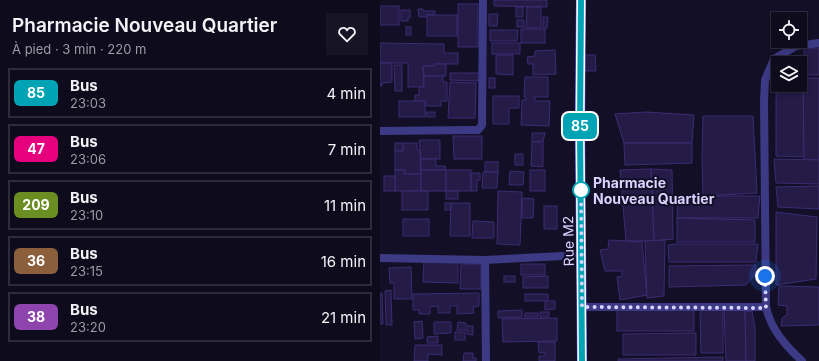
<!DOCTYPE html>
<html lang="fr">
<head>
<meta charset="utf-8">
<style>
	:root { --surface:#0e0b1c; --page:#171425; --text:#f1f3f6; --muted:#9b9ba3; --line:#2e2b3b }
	body { margin:0; font-family:Inter,sans-serif; background:var(--page); color:var(--text); height:100vh; display:flex; flex-direction:column; font-size:15px; white-space:nowrap }
	* { box-sizing:border-box; margin:0 }
	p { font-size:13px; color:var(--muted) }
	.icon { flex:none; width:22px; height:22px; fill:none; stroke:currentColor; stroke-width:2; stroke-linecap:round; stroke-linejoin:round }
	.map { position:relative; flex:1; overflow:hidden }
	.panel { display:flex; flex-direction:column; background:var(--surface); width:380px }
	.panel>* { flex:none }
	.badge { padding:0 8px; border-radius:6px; font-size:14px; line-height:26px }
	.controls { position:absolute; left:391px; top:12px; display:grid; gap:8px }
	.controls a { display:grid; place-items:center; width:36px; height:36px; border-radius:0px; background:var(--surface); box-shadow:0 2px 6px #0003,0 0 0 1px var(--line); font-size:20px }
	.you { position:absolute; width:20px; height:20px; margin:-10px; border:3px solid #fff; border-radius:50%; background:#1a73e8; box-shadow:0 0 0 6px #1a73e833 }
	.map>.badge { position:absolute; translate:-50% -50%; box-shadow:0 0 0 2px #fff }
	.round { display:grid; place-items:center; flex:none; width:42px; height:42px; border-radius:0px; background:var(--page) }
	.overview { display:flex; align-items:center; justify-content:space-between; height:68px; padding:0 12px }
	h1 { font-size:19px; font-weight:600; line-height:30px }
	ul { padding:0; list-style:none }
	li { display:flex; align-items:center; gap:12px; height:50px; margin:0 8px 6px; padding:0 4px; border:2px solid var(--line); border-radius:0px }
	li div { flex:1 }
	li b { display:block; font-size:15px }
	li em { font-style:normal }
	li .badge { min-width:44px; font-weight:700; text-align:center }
	main { display:flex; flex:1; min-height:0 }
	.map>svg:first-child { display:block }
	.building { fill:#241b47; stroke:#3b2d73 }
	.lines { fill:none; stroke-linecap:round; stroke-linejoin:round }
	.minor { stroke:#3d3a85; stroke-width:8 }
	.secondary { stroke:#6f6bff; stroke-width:10 }
	.line-casing { stroke:#fff; stroke-width:9 }
	.line { stroke:#00a3b4; stroke-width:6 }
	.walk { stroke:#d9d4ff; stroke-width:4; stroke-dasharray:0 7.2 }
	.stop-dot { fill:#fff; stroke:#00a3b4; stroke-width:2 }
	.labels { text-anchor:middle; dominant-baseline:central; stroke-width:4; stroke-linejoin:round; paint-order:stroke }
	.stop-label { font-size:14px; font-weight:bold; fill:#d9d4ff; stroke:#130f26; text-anchor:start }
	.street-label { font-size:14px; fill:#d9d4ff; stroke:#130f26 }
</style>
</head>
<body>
<main>
<section class="panel">
<div class="overview"><div><h1>Pharmacie Nouveau Quartier</h1><p>À pied · 3 min · 220 m</p></div><a class="round"><svg class="icon" aria-label="heart" viewBox="0 0 24 24"><path d="M12 20l-8-8c-3-5 5-10 8-4 3-6 11-1 8 4z"/></svg></a></div>
<ul>
<li><span class="badge" style="background:#00a3b4;color:#fff">85</span><div><b>Bus</b><p>23:03</p></div><em>4 min</em></li>
<li><span class="badge" style="background:#e6007e;color:#fff">47</span><div><b>Bus</b><p>23:06</p></div><em>7 min</em></li>
<li><span class="badge" style="background:#6b8e23;color:#fff">209</span><div><b>Bus</b><p>23:10</p></div><em>11 min</em></li>
<li><span class="badge" style="background:#8b5e3c;color:#fff">36</span><div><b>Bus</b><p>23:15</p></div><em>16 min</em></li>
<li><span class="badge" style="background:#8e44ad;color:#fff">38</span><div><b>Bus</b><p>23:20</p></div><em>21 min</em></li>
</ul>
</section>
<div class="map">
<svg width="439" height="361" viewBox="0 0 439 361">
	<rect width="100%" height="100%" fill="#130f26"/>
	<!-- building -->
	<g class="building">
		<path d="M114,0H167V7L114,6Z"/>
		<rect x="78" y="4" width="20" height="43"/>
		<rect x="0" y="6" width="19" height="19"/>
		<rect x="136" y="7" width="7" height="10"/>
		<path d="M147,7H161V28H146Z"/>
		<path d="M38,9H43V11H55V14L46,15V17H39Z"/>
		<path d="M21,10H30V18H28V21H21Z"/>
		<path d="M109,14H118L117,26H109Z"/>
		<rect x="47" y="15" width="30" height="21"/>
		<path d="M163,17H168L167,28H163Z"/>
		<rect x="137" y="20" width="7" height="7"/>
		<rect x="26" y="27" width="5" height="8"/>
		<rect x="141" y="29" width="24" height="14"/>
		<path d="M110,30H138L137,41H110Z"/>
		<path d="M0,43L64,44V53H78V64H54V66H43L44,87H28V63H0Z"/>
		<rect x="112" y="43" width="28" height="11"/>
		<path d="M424,48H439V75H425Z"/>
		<path d="M175,50L176,74L153,75V64H148L147,57L155,56V51Z"/>
		<path d="M116,55H133V75L116,74Z"/>
		<path d="M205,55H215L216,71H205Z"/>
		<path d="M0,63H12V82L2,83V86H0Z"/>
		<path d="M54,64H66V76H44L43,66H54Z"/>
		<path d="M14,65H22V91H15Z"/>
		<path d="M398,66V85H420V67H423L424,157L396,156V68Z"/>
		<path d="M70,73H99V81L70,80Z"/>
		<path d="M44,76H63V82H67V101H61V106H45V101H35V95H39V87H44Z"/>
		<path d="M145,77H168V97H155V101H170L169,126L141,125L142,100H146V97H144Z"/>
		<rect x="109" y="78" width="6" height="10"/>
		<path d="M423,78H439V160H424Z"/>
		<path d="M70,82L96,83L95,118H68Z"/>
		<path d="M113,96H139V108H129V124H113Z"/>
		<rect x="19" y="101" width="26" height="16"/>
		<path d="M46,112H55V117H47Z"/>
		<path d="M266,112L314,115L312,143H244L235,114Z"/>
		<path d="M323,116H373L377,193L323,196L322,158Z"/>
		<path d="M152,133H165L163,142H152Z"/>
		<path d="M73,136H102V159H74Z"/>
		<path d="M39,140H60V159H41Z"/>
		<path d="M152,142H163V167L151,166Z"/>
		<rect x="15" y="143" width="8" height="8"/>
		<path d="M23,143H37V150H40L41,174H24L25,170H15V151H23Z"/>
		<path d="M244,143H312V163L245,165Z"/>
		<rect x="135" y="154" width="8" height="11"/>
		<path d="M41,159H56V166H65L66,170H41Z"/>
		<path d="M394,159L439,160V184L396,183Z"/>
		<rect x="105" y="162" width="13" height="10"/>
		<path d="M271,169L292,170L293,239L274,241Z"/>
		<path d="M271,169L274,241H246L240,170Z"/>
		<path d="M15,170H25L24,174H41V191H15Z"/>
		<rect x="41" y="170" width="25" height="21"/>
		<rect x="66" y="170" width="25" height="21"/>
		<rect x="150" y="170" width="15" height="21"/>
		<path d="M130,171L144,172L143,185H129Z"/>
		<path d="M103,172H118L117,188H102Z"/>
		<path d="M91,173H100V180H97V191H91Z"/>
		<rect x="4" y="176" width="11" height="15"/>
		<path d="M439,186V209L398,207L396,187Z"/>
		<rect x="22" y="191" width="26" height="19"/>
		<rect x="66" y="191" width="12" height="8"/>
		<path d="M118,191L142,192L140,245L117,244Z"/>
		<path d="M298,196H380L378,218H297Z"/>
		<path d="M142,198L154,199L153,218H142Z"/>
		<rect x="65" y="203" width="6" height="7"/>
		<path d="M71,203H90V236H70Z"/>
		<rect x="164" y="206" width="13" height="23"/>
		<path d="M396,212L437,217L436,279L396,285Z"/>
		<path d="M297,218L375,220V242H297Z"/>
		<rect x="23" y="219" width="26" height="17"/>
		<path d="M93,221L114,222V238H92Z"/>
		<path d="M229,240L262,242L267,295L240,300L237,277L242,276V271H225L220,250L228,249Z"/>
		<path d="M285,240L284,296L267,298L265,241Z"/>
		<path d="M295,244H378L376,262H289L288,245Z"/>
		<path d="M44,261L78,262V283L43,282Z"/>
		<path d="M81,264H101V289H80Z"/>
		<rect x="141" y="264" width="24" height="11"/>
		<path d="M376,265L375,275L366,285L289,287V266Z"/>
		<path d="M31,267L32,299H14V283H10L9,268Z"/>
		<rect x="124" y="276" width="11" height="6"/>
		<path d="M168,276V288H143V277Z"/>
		<path d="M399,286L439,287V325L401,326L402,318L407,315V306L398,305Z"/>
		<path d="M11,290L12,325H6L5,291Z"/>
		<path d="M0,293H2L3,324H0Z"/>
		<path d="M99,293V306L93,307L94,313L77,314V306H70V313H58V306L50,307V314H39V310H33V294Z"/>
		<rect x="145" y="294" width="23" height="7"/>
		<path d="M165,301H175V309L165,310Z"/>
		<path d="M320,309H343V353H321Z"/>
		<path d="M344,309H365L366,361H346Z"/>
		<path d="M142,310V317L118,318V311Z"/>
		<rect x="237" y="310" width="77" height="21"/>
		<path d="M372,311L375,328V361H366L365,312Z"/>
		<rect x="160" y="312" width="9" height="5"/>
		<path d="M145,313H158V317H144Z"/>
		<path d="M177,318V341L123,342L122,319Z"/>
		<path d="M42,321L43,338L35,339L34,322Z"/>
		<path d="M54,322H71V333L54,334Z"/>
		<path d="M78,322L86,323V326H93V335L87,334V330H77Z"/>
		<rect x="75" y="332" width="10" height="8"/>
		<path d="M316,333V355H243V334Z"/>
		<path d="M58,336V343H47V337Z"/>
		<path d="M158,342H175V361H159V356H165V353H159Z"/>
		<path d="M35,345H62V355L48,354V361H34Z"/>
		<path d="M84,353H93V358H96V361H83Z"/>
		<path d="M343,357V361H238V359Z"/>
	</g>
	<g class="lines">
		<!-- minor -->
		<g class="minor">
			<path d="M0,131L92,130H98L102,125L103,0"/>
			<path d="M0,258L105,260L202,255"/>
			<path d="M105,260L106,361"/>
			<path d="M202,307H386"/>
			<path d="M422,361C406,346 391,330 386,307L384,101L385,80L394,59L416,46L439,43"/>
		</g>
		<!-- secondary -->
		<path class="secondary" d="M201,0L200,127L202,361"/>
	</g>
	<g class="lines">
		<defs>
			<path id="line" d="M201,0L200,128L202,361"/>
		</defs>
		<!-- line casing -->
		<use href="#line" class="line-casing"/>
		<!-- line -->
		<use href="#line" class="line"/>
		<!-- walk -->
		<path class="walk" d="M201,190L202,307L386,308L385,276"/>
	</g>
	<!-- markers -->
	<circle class="stop-dot" cx="201" cy="190" r="8"/>
	<g class="labels">
		<!-- stop labels -->
		<g class="stop-label">
			<text x="213" y="182">Pharmacie<tspan x="213" dy="16">Nouveau Quartier</tspan></text>
		</g>
		<!-- street labels -->
		<g class="street-label">
			<text transform="translate(188 241) rotate(-91)">Rue M2</text>
		</g>
	</g>
</svg>
<div class="controls">
<a><svg class="icon" aria-label="locate" viewBox="0 0 24 24"><circle cx="12" cy="12" r="6"/><path d="M12 2v4M12 18v4M2 12h4M18 12h4"/></svg></a>
<a><svg class="icon" aria-label="layers" viewBox="0 0 24 24"><path d="M12 4l9 5-9 5-9-5zM3 14l9 5 9-5"/></svg></a>
</div>
<div class="you" style="left:385px;top:276px"></div>
<b class="badge" style="left:200px;top:126px;background:#00a3b4;color:#fff">85</b>
</div>
</main>
</body>
</html>
